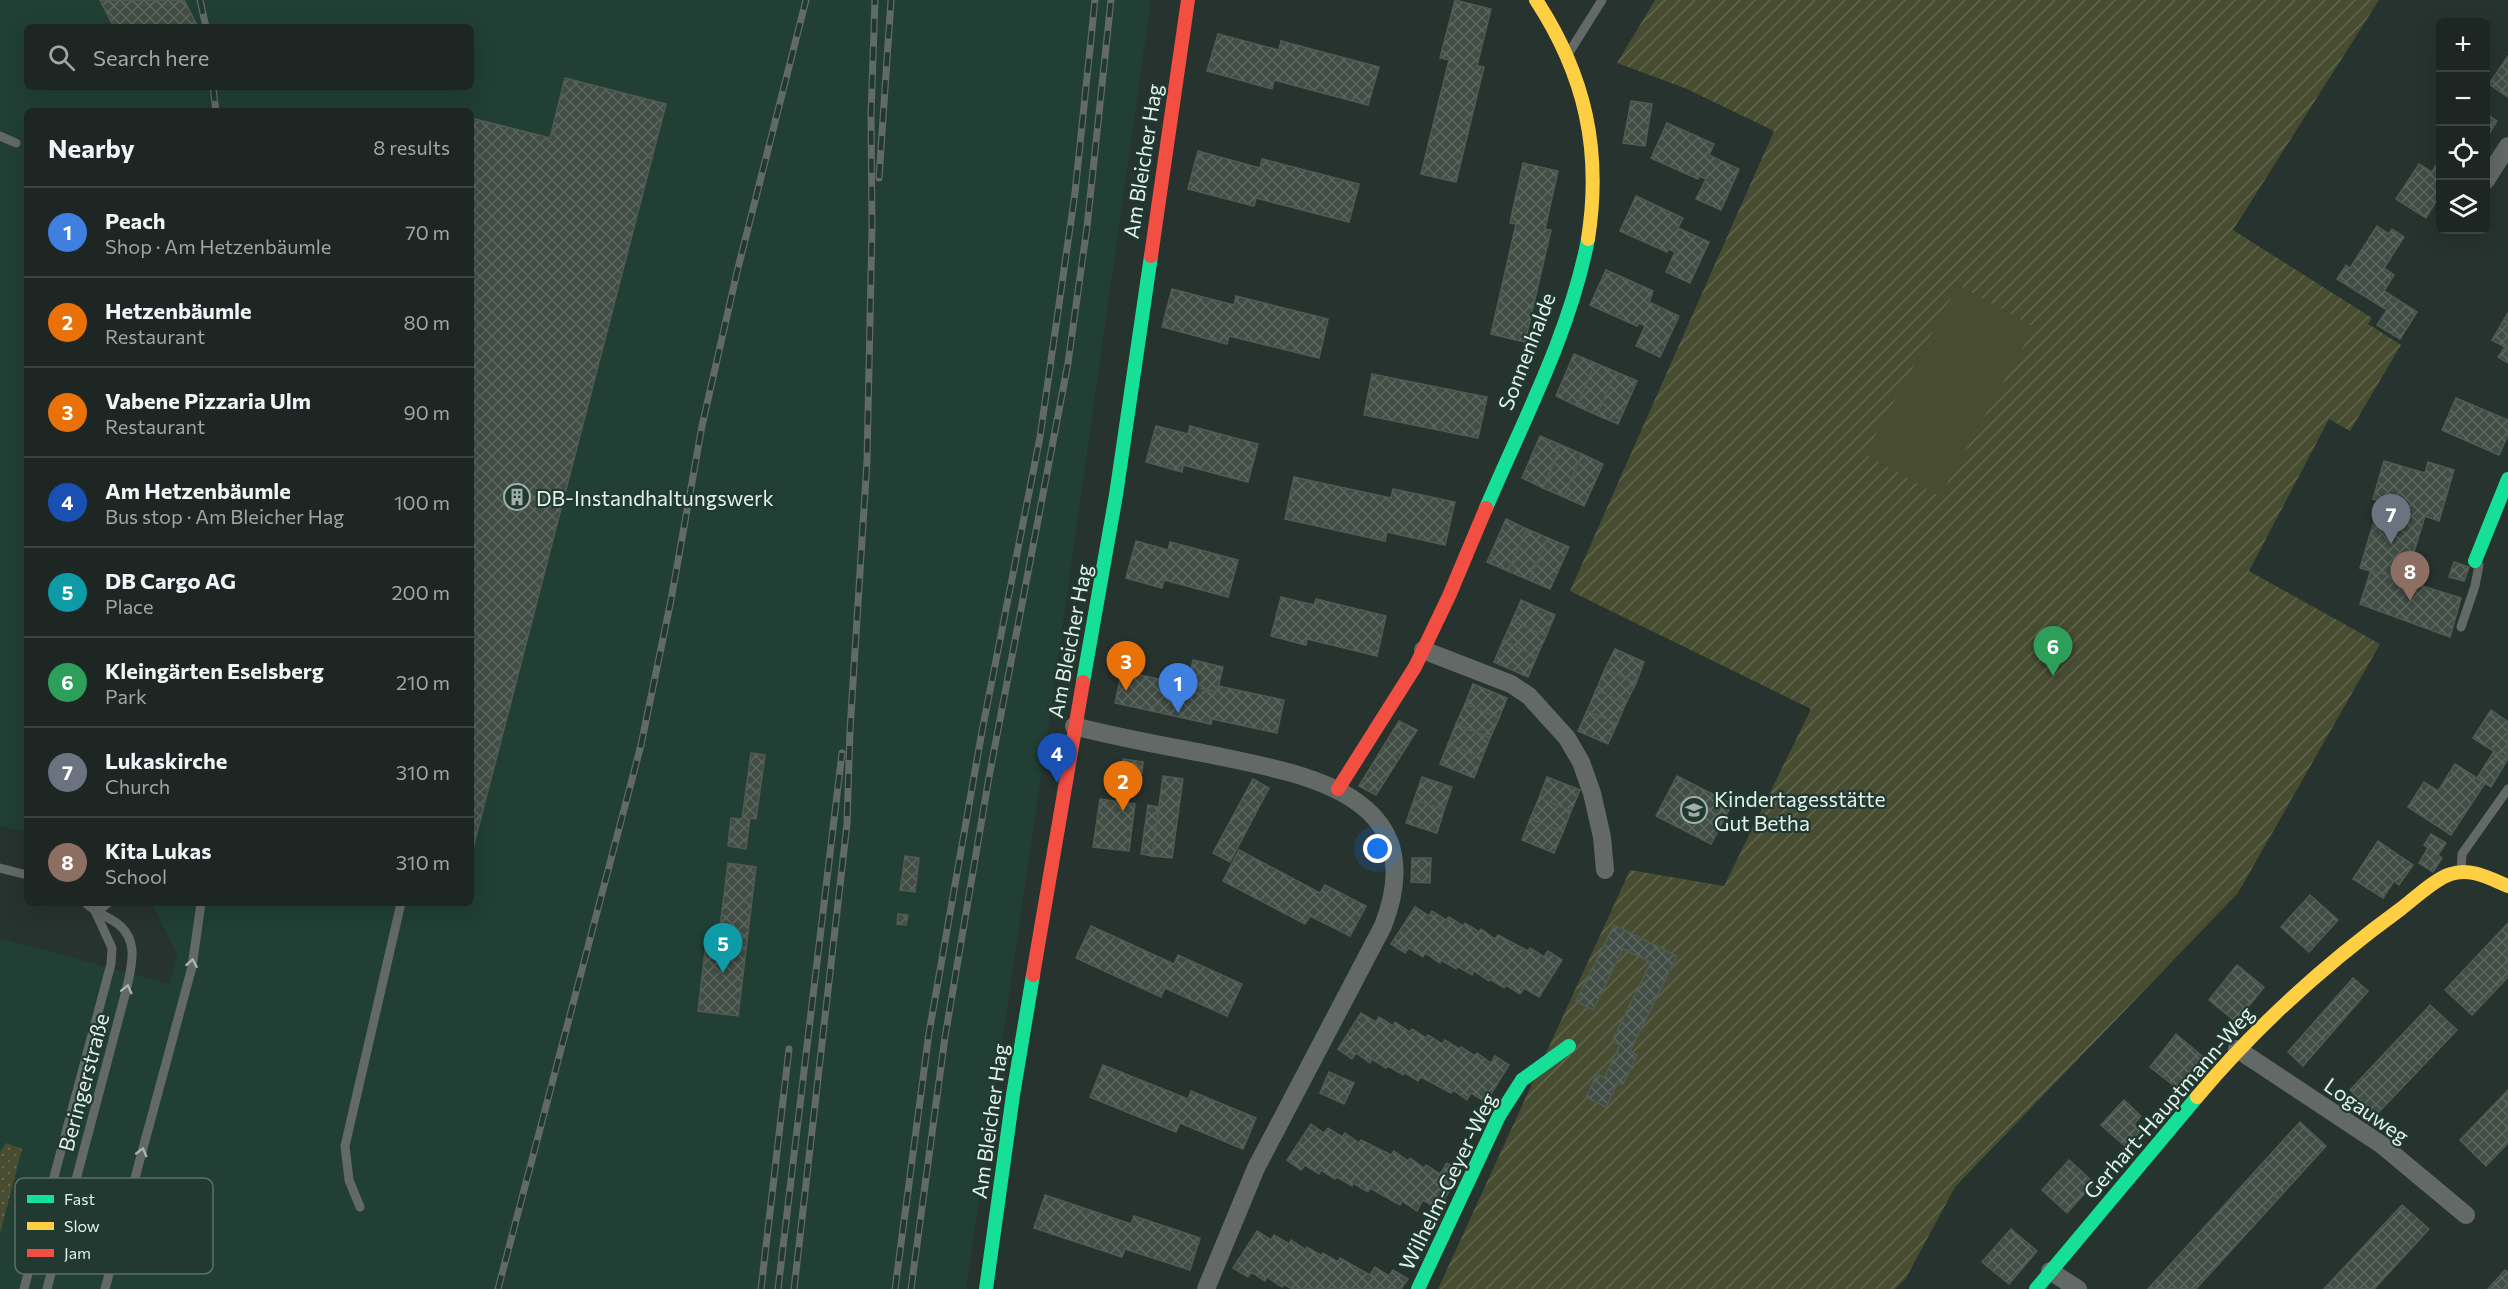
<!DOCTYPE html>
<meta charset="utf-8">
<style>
:root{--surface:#1d2623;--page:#2a3230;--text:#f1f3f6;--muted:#a0a5a6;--line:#3b4341;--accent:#d93025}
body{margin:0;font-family:Commissioner,sans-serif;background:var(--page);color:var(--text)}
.controls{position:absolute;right:18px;top:18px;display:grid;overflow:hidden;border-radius:9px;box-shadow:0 6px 24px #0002}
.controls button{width:54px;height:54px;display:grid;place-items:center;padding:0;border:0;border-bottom:2px solid var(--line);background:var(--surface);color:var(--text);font:30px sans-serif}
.you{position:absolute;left:1378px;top:849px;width:21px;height:21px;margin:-15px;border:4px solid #fff;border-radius:50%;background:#1a73e8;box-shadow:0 0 0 9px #1a73e833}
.badge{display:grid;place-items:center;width:39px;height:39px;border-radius:50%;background:var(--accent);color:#fff;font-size:20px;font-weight:700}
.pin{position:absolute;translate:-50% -50px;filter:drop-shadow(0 2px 3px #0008)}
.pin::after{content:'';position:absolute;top:32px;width:21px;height:18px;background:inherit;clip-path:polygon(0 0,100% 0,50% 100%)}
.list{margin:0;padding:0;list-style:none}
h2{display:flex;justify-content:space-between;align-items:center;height:78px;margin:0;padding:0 24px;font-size:26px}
h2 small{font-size:20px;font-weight:400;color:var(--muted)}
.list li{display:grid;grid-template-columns:39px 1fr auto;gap:18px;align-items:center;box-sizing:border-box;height:90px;padding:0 24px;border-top:2px solid var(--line)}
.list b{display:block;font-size:22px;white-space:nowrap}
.list p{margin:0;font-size:20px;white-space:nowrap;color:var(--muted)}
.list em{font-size:20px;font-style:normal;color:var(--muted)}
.icon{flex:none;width:33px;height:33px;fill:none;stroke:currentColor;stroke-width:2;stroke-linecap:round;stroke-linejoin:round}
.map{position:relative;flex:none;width:2508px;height:1289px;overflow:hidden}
.search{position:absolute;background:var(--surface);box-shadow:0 6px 24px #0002;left:24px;top:24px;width:450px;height:66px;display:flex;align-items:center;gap:15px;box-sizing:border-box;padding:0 21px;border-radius:9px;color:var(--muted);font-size:22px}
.panel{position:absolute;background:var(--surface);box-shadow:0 6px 24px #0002;left:24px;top:108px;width:450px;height:798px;border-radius:9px}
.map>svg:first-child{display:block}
.built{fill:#213f35;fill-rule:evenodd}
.grass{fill:url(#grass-dots)}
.garden{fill:url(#garden-furrows)}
.pitch{fill:#484c31}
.building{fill:url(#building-cross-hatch);stroke:#515a54;stroke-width:1.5}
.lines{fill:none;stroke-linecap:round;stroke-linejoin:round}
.lane{stroke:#626967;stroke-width:9}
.street{stroke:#626967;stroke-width:18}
.fast{stroke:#16e098;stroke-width:14}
.slow{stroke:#ffcf43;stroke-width:14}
.jam{stroke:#f24e42;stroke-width:14}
.rail-casing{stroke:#626a68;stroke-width:7}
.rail{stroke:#213931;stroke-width:4.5;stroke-dasharray:14;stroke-linecap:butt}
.oneway{stroke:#a8b4b0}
.labels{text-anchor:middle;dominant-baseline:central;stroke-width:4.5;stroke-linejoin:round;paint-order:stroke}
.street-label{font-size:21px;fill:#e2f1eb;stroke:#213931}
.poi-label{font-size:21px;fill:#e2f1eb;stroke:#213931;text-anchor:start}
.key{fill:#213931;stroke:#5b7069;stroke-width:1.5}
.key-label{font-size:16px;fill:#e2f1eb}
</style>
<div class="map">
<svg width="2508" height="1289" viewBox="0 0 2508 1289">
<defs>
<pattern id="grass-dots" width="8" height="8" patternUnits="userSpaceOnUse" patternTransform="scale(1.5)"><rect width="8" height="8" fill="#484c31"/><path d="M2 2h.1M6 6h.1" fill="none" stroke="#62664f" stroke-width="1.8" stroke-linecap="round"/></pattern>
<pattern id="garden-furrows" width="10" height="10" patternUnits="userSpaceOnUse" patternTransform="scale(1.5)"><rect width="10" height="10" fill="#484c31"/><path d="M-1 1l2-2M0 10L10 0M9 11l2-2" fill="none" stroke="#62664f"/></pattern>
<pattern id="building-cross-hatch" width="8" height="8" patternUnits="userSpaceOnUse" patternTransform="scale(1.5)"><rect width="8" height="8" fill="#414d45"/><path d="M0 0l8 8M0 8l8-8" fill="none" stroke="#5c6760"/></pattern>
</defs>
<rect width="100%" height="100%" fill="#27332f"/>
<path class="built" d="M0 0H1151L1049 722 966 1289H0V938L170 984 177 955 152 903H471V111H27V833L0 826ZM27 27H471V87H27Z"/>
<polygon class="grass" points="6,1143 22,1149 0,1234 0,1152"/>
<polygon class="garden" points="1655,0 2379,0 2233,230 2372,318 2368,324 2401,345 2350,431 2329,419 2249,571 2380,644 2238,893 1955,1187 1906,1278 1895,1289 1438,1289 1630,870 1724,886 1811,709 1570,591 1774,131 1687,89 1617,63"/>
<polygon class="pitch" points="1958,285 2034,327 1940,496 1865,454"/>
<g class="building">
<polygon points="100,0 184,0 197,25 193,27 114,27"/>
<polygon points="1455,0 1491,9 1477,66 1484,67 1456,182 1421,174 1449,60 1440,58"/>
<polygon points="1218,34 1279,50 1281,41 1379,67 1368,105 1274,80 1272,89 1207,71"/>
<polygon points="2508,56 2508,97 2489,84"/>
<polygon points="565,78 666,104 471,856 471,118 550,138"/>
<polygon points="1631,101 1652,104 1645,146 1623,143"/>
<polygon points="2486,114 2497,121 2486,139"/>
<polygon points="1667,123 1714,144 1709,155 1739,169 1721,210 1696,199 1706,179 1699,176 1698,179 1651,158"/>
<polygon points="1198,151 1260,168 1262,159 1359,184 1349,222 1256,198 1254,206 1188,189"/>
<polygon points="2438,162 2440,164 2440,195 2426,218 2396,199 2419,164 2432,172"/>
<polygon points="1523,163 1558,171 1545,229 1551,230 1525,342 1491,334 1516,224 1510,223"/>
<polygon points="1636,196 1683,218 1678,228 1709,242 1690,283 1666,272 1675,252 1669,249 1667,252 1620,231"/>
<polygon points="2377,226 2389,234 2392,229 2404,237 2384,268 2394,275 2384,291 2417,312 2400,339 2377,325 2387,310 2337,279 2346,265 2350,268"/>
<polygon points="1606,270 1653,291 1649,302 1679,316 1660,357 1636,346 1645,326 1639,323 1637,326 1590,305"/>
<polygon points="1172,289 1234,305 1236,296 1328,319 1319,358 1229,336 1227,344 1162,327"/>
<polygon points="2508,313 2508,349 2492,340"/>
<polygon points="2505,347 2508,349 2508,363 2498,357"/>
<polygon points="1574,354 1595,363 1577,406 1556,396"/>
<polygon points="1595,363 1616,372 1597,415 1577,406"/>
<polygon points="1616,372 1637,381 1618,424 1597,415"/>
<polygon points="1372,374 1487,397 1478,438 1364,415"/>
<polygon points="2456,398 2508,420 2508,435 2499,455 2442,430"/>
<polygon points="1156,426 1188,434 1190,426 1258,444 1248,482 1183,465 1182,472 1146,462"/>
<polygon points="1540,436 1561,445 1543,488 1522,478"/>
<polygon points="1561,445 1582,454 1564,497 1543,488"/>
<polygon points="1582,454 1603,464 1584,506 1564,497"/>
<polygon points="2384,461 2425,473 2428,462 2454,470 2439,521 2425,516 2405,581 2360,568 2380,501 2373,499"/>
<polygon points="1294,477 1391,498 1393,489 1455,502 1445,545 1387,532 1385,541 1285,519"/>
<polygon points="1506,519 1527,529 1508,571 1487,562"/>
<polygon points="1527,529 1548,538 1529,580 1508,571"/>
<polygon points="1548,538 1569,547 1550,589 1529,580"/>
<polygon points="1136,541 1168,550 1170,542 1238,560 1228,597 1164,580 1162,588 1126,578"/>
<polygon points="2454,562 2469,567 2464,581 2449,577"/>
<polygon points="2371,570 2461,598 2450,637 2360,604"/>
<polygon points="1281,597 1314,605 1316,599 1386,616 1377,656 1307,639 1306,645 1271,636"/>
<polygon points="1521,600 1555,615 1546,636 1512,621"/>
<polygon points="1512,621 1546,636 1537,656 1503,641"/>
<polygon points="1503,641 1537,656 1528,677 1494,662"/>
<polygon points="1615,649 1644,662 1636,683 1605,669"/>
<polygon points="1193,660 1223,667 1217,692 1188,685"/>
<polygon points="1605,669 1636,683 1626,703 1596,690"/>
<polygon points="1122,671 1217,692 1218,686 1284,700 1277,733 1212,719 1211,724 1115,703"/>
<polygon points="1473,684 1507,698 1499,718 1465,704"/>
<polygon points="1596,690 1626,703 1617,724 1587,711"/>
<polygon points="1465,704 1499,718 1490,738 1456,724"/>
<polygon points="2491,710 2508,722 2507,760 2473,738"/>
<polygon points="1587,711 1617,724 1608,744 1578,731"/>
<polygon points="1399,721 1417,730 1376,795 1359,786"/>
<polygon points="1456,724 1490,738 1482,758 1448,744"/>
<polygon points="1448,744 1482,758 1474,778 1440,764"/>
<polygon points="2494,751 2507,760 2491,787 2477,778"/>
<polygon points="751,753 765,755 756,819 750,818 746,849 728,846 731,818 742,819"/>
<polygon points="1123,759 1143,762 1142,773 1121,770"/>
<polygon points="2455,764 2485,783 2451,835 2408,807 2424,782 2438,791"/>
<polygon points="1163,776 1183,779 1172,858 1152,856"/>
<polygon points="1677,776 1732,804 1711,844 1656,816"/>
<polygon points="1422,777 1452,787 1444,810 1414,800"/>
<polygon points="1547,777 1580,790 1571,811 1539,798"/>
<polygon points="1253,779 1269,788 1230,862 1213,853"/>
<polygon points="1539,798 1571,811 1563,832 1530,819"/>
<polygon points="1100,799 1135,804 1129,851 1093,847"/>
<polygon points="1414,800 1444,810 1437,833 1406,823"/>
<polygon points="1148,805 1159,807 1152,856 1141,854"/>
<polygon points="1530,819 1563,832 1554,853 1522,840"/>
<polygon points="2431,834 2446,843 2438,855 2442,858 2433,872 2419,863 2428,848 2424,845"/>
<polygon points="2378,841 2413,865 2399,885 2394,881 2383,898 2353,879"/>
<polygon points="1239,850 1320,893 1325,885 1366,906 1350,936 1310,916 1305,924 1223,881"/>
<polygon points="905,856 919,858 915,892 900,890"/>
<polygon points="1412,858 1431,858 1430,883 1411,882"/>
<polygon points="728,863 756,867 738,1016 698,1011 707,934 719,935"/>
<polygon points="2310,895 2338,920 2309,952 2281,927"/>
<polygon points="1415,907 1429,916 1432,911 1446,920 1449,917 1463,926 1465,923 1479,932 1481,929 1495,939 1498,935 1528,951 1530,948 1544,957 1548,951 1562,960 1539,997 1524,988 1520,994 1506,985 1504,988 1490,979 1489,981 1474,971 1472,975 1457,966 1456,969 1441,960 1440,963 1425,953 1423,957 1409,948 1405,953 1391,944"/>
<polygon points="898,914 908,915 906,925 897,924"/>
<polygon points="2508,923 2508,977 2472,1015 2445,990"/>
<polygon points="1614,925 1677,956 1630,1051 1637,1055 1623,1084 1618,1082 1606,1107 1586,1097 1597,1074 1604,1078 1620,1045 1612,1041 1651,962 1623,949 1593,1010 1576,1001"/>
<polygon points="1091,926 1174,964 1178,955 1242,984 1227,1016 1165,988 1161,997 1076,958"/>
<polygon points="2237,965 2264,987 2236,1022 2209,1000"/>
<polygon points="2353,978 2368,991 2303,1066 2288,1052"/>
<polygon points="2430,1005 2457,1030 2376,1115 2350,1090"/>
<polygon points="1361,1013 1376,1022 1379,1017 1393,1026 1395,1022 1410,1032 1412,1029 1426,1038 1428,1035 1442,1044 1445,1040 1459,1049 1461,1047 1475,1056 1477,1053 1491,1063 1495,1056 1509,1065 1486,1102 1471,1093 1467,1100 1453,1090 1451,1093 1421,1077 1418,1081 1404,1072 1403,1075 1388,1066 1386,1068 1372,1059 1370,1063 1356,1053 1352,1059 1338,1049"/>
<polygon points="2176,1034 2202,1056 2177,1088 2150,1067"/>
<polygon points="1103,1065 1188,1099 1191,1091 1256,1118 1243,1149 1180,1123 1176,1132 1090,1097"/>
<polygon points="1329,1072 1354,1083 1344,1104 1320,1093"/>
<polygon points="2508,1090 2508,1143 2486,1166 2460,1140"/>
<polygon points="2124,1100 2141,1116 2134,1124 2141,1130 2126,1147 2101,1125"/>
<polygon points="2300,1122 2326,1146 2196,1289 2148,1289"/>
<polygon points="1311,1124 1324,1133 1328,1128 1342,1137 1345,1133 1359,1143 1361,1140 1391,1155 1394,1151 1408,1161 1410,1158 1424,1168 1426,1165 1440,1174 1447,1163 1461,1172 1438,1209 1423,1200 1417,1211 1402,1201 1400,1205 1370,1188 1368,1192 1353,1183 1352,1186 1337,1177 1335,1179 1321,1170 1319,1174 1305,1165 1301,1170 1287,1160"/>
<polygon points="2069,1160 2094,1183 2067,1213 2042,1190"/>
<polygon points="1045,1195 1131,1224 1134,1216 1200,1238 1190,1270 1125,1249 1122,1257 1034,1228"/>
<polygon points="2402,1205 2429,1229 2374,1289 2324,1289"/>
<polygon points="2011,1229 2037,1251 2009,1284 1982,1262"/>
<polygon points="1257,1231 1271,1240 1274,1235 1289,1244 1291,1240 1306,1250 1307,1247 1322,1256 1323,1253 1338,1262 1340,1258 1370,1275 1375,1267 1389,1276 1393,1270 1408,1279 1401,1289 1292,1289 1284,1284 1282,1287 1267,1277 1265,1281 1251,1272 1248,1277 1233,1268"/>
<polygon points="2505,1270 2508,1272 2508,1289 2488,1289"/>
</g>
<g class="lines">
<g class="lane">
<polyline points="1570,51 1602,0"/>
<polyline points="0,136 16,143"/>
<polyline points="2461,627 2475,586 2479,565 2477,563"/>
<polyline points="0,868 27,875"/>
<polyline points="2461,871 2462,854 2508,789"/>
<polyline points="96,913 108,903"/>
<polyline points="360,1207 349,1180 345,1146 401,903"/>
<polyline points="24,1289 111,964 112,948 96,913"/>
<path d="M47 1289 126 991C131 968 140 941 118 924 107 916 96 913 86 903"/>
<polyline points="105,1289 192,967 201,903"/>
</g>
<g class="street">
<polyline points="2486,180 2508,146"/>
<polyline points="1423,650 1511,684 1529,696 1567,738 1581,762 1592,793 1602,837 1605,870"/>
<path d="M1074 726C1123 739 1173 747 1222 757 1316 776 1432 800 1383 926L1256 1168 1206 1289"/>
<polyline points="2237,1049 2382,1145 2466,1215"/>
<polyline points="2050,1271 2078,1289"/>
</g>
<g class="fast">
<path d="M1486 508C1523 421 1570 333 1588 239"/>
<polyline points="2475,561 2508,479"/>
<polyline points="1083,682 1116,495 1151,256"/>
<polyline points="986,1289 1013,1095 1033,975"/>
<polyline points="1418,1289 1499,1116 1522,1080 1569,1046"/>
<polyline points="2036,1289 2197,1097"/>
</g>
<g class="slow">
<path d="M1536 0C1585 75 1602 150 1588 239"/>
<path d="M2197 1097C2259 1023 2325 964 2402 908 2415 898 2436 878 2451 874 2470 867 2491 879 2508 886"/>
</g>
<g class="jam">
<polyline points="1151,256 1188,0"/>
<polyline points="1338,789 1415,667 1449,596 1486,508"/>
<polyline points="1033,975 1083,682"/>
</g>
<defs>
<g id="rail">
<polyline points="200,0 206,27"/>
<polyline points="213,87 216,111"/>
<polyline points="879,178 891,0"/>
<polyline points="498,1289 641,745 671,600 702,426 737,272 806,0"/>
<polyline points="761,1289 789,1049"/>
<polyline points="778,1289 842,753"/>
<polyline points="794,1289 847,824 850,730 867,461 872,228 871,115 875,0"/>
<polyline points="895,1289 929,1033 982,731 1040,437 1075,193 1095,0"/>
<polyline points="911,1289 945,1037 989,777 1068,363 1087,227 1111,0"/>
</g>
</defs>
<use href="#rail" class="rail-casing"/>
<use href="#rail" class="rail"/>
</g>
<defs><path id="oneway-chevron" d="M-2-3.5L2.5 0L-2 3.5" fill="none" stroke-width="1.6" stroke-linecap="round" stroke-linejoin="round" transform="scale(1.5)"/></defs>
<g class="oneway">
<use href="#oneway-chevron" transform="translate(192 963) rotate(-80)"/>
<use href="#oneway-chevron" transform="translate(127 989) rotate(-76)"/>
<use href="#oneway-chevron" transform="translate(142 1152) rotate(-75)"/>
</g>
<defs>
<symbol id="building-ring" viewBox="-11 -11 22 22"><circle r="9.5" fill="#213931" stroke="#a1aea9" stroke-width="1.5"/><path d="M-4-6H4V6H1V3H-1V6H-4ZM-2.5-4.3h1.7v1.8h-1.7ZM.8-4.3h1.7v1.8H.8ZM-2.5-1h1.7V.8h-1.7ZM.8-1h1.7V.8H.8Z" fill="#a1aea9"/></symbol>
<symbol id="school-ring" viewBox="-11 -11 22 22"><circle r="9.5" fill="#213931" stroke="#a1aea9" stroke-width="1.5"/><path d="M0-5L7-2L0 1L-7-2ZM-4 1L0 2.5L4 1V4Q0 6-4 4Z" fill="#a1aea9"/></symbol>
</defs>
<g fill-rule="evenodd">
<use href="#building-ring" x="502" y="482" width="30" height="30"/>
<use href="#school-ring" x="1679" y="795" width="30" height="30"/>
</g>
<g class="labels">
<g class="street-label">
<text transform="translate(1142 161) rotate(-81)">Am Bleicher Hag</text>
<text transform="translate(1526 351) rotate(-69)">Sonnenhalde</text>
<text transform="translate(1069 641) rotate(-79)">Am Bleicher Hag</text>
<text transform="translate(83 1082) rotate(-75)">Beringerstraße</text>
<text transform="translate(2168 1102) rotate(-49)">Gerhart-Hauptmann-Weg</text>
<text transform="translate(2367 1110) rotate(35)">Logauweg</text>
<text transform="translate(989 1121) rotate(-82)">Am Bleicher Hag</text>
<text transform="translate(1447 1181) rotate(-64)">Wilhelm-Geyer-Weg</text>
</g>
<g class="poi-label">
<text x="536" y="497">DB-Instandhaltungswerk</text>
<text x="1714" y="798">Kindertagesstätte<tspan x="1714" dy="24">Gut Betha</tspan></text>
</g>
</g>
<rect x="15" y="1178" width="198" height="96" rx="9" class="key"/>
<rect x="27" y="1195" width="27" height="8" fill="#16e098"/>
<rect x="27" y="1222" width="27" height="8" fill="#ffcf43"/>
<rect x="27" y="1249" width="27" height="8" fill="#f24e42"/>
<g class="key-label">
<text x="64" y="1205">Fast</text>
<text x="64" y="1232">Slow</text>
<text x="64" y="1259">Jam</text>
</g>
</svg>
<div class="controls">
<button>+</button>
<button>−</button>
<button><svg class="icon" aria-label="locate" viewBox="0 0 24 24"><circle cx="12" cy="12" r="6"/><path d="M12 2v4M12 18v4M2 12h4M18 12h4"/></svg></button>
<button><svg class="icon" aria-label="layers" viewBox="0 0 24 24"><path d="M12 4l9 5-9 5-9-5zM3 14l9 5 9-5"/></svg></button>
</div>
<div class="you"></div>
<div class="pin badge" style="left:1178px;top:713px;background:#3f7fe0">1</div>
<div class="pin badge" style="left:1123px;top:811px;background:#e8710a">2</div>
<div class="pin badge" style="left:1126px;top:691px;background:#e8710a">3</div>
<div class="pin badge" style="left:1057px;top:783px;background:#1a4fb4">4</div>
<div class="pin badge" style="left:723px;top:973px;background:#0f9aa8">5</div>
<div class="pin badge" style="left:2053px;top:676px;background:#2e9e5b">6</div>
<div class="pin badge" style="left:2391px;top:544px;background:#6b7280">7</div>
<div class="pin badge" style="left:2410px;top:601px;background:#8d6e63">8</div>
<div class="search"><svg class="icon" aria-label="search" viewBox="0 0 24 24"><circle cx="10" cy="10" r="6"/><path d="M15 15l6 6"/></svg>Search here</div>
<section class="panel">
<h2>Nearby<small>8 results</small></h2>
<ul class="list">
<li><span class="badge" style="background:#3f7fe0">1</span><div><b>Peach</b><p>Shop · Am Hetzenbäumle</p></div><em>70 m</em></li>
<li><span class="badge" style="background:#e8710a">2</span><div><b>Hetzenbäumle</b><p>Restaurant</p></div><em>80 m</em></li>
<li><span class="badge" style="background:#e8710a">3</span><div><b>Vabene Pizzaria Ulm</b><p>Restaurant</p></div><em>90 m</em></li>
<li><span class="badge" style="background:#1a4fb4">4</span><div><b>Am Hetzenbäumle</b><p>Bus stop · Am Bleicher Hag</p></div><em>100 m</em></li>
<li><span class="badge" style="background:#0f9aa8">5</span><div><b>DB Cargo AG</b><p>Place</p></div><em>200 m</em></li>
<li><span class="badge" style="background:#2e9e5b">6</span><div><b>Kleingärten Eselsberg</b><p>Park</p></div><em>210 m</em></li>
<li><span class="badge" style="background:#6b7280">7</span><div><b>Lukaskirche</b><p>Church</p></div><em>310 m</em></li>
<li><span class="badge" style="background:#8d6e63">8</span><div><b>Kita Lukas</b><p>School</p></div><em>310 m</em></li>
</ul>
</section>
</div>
